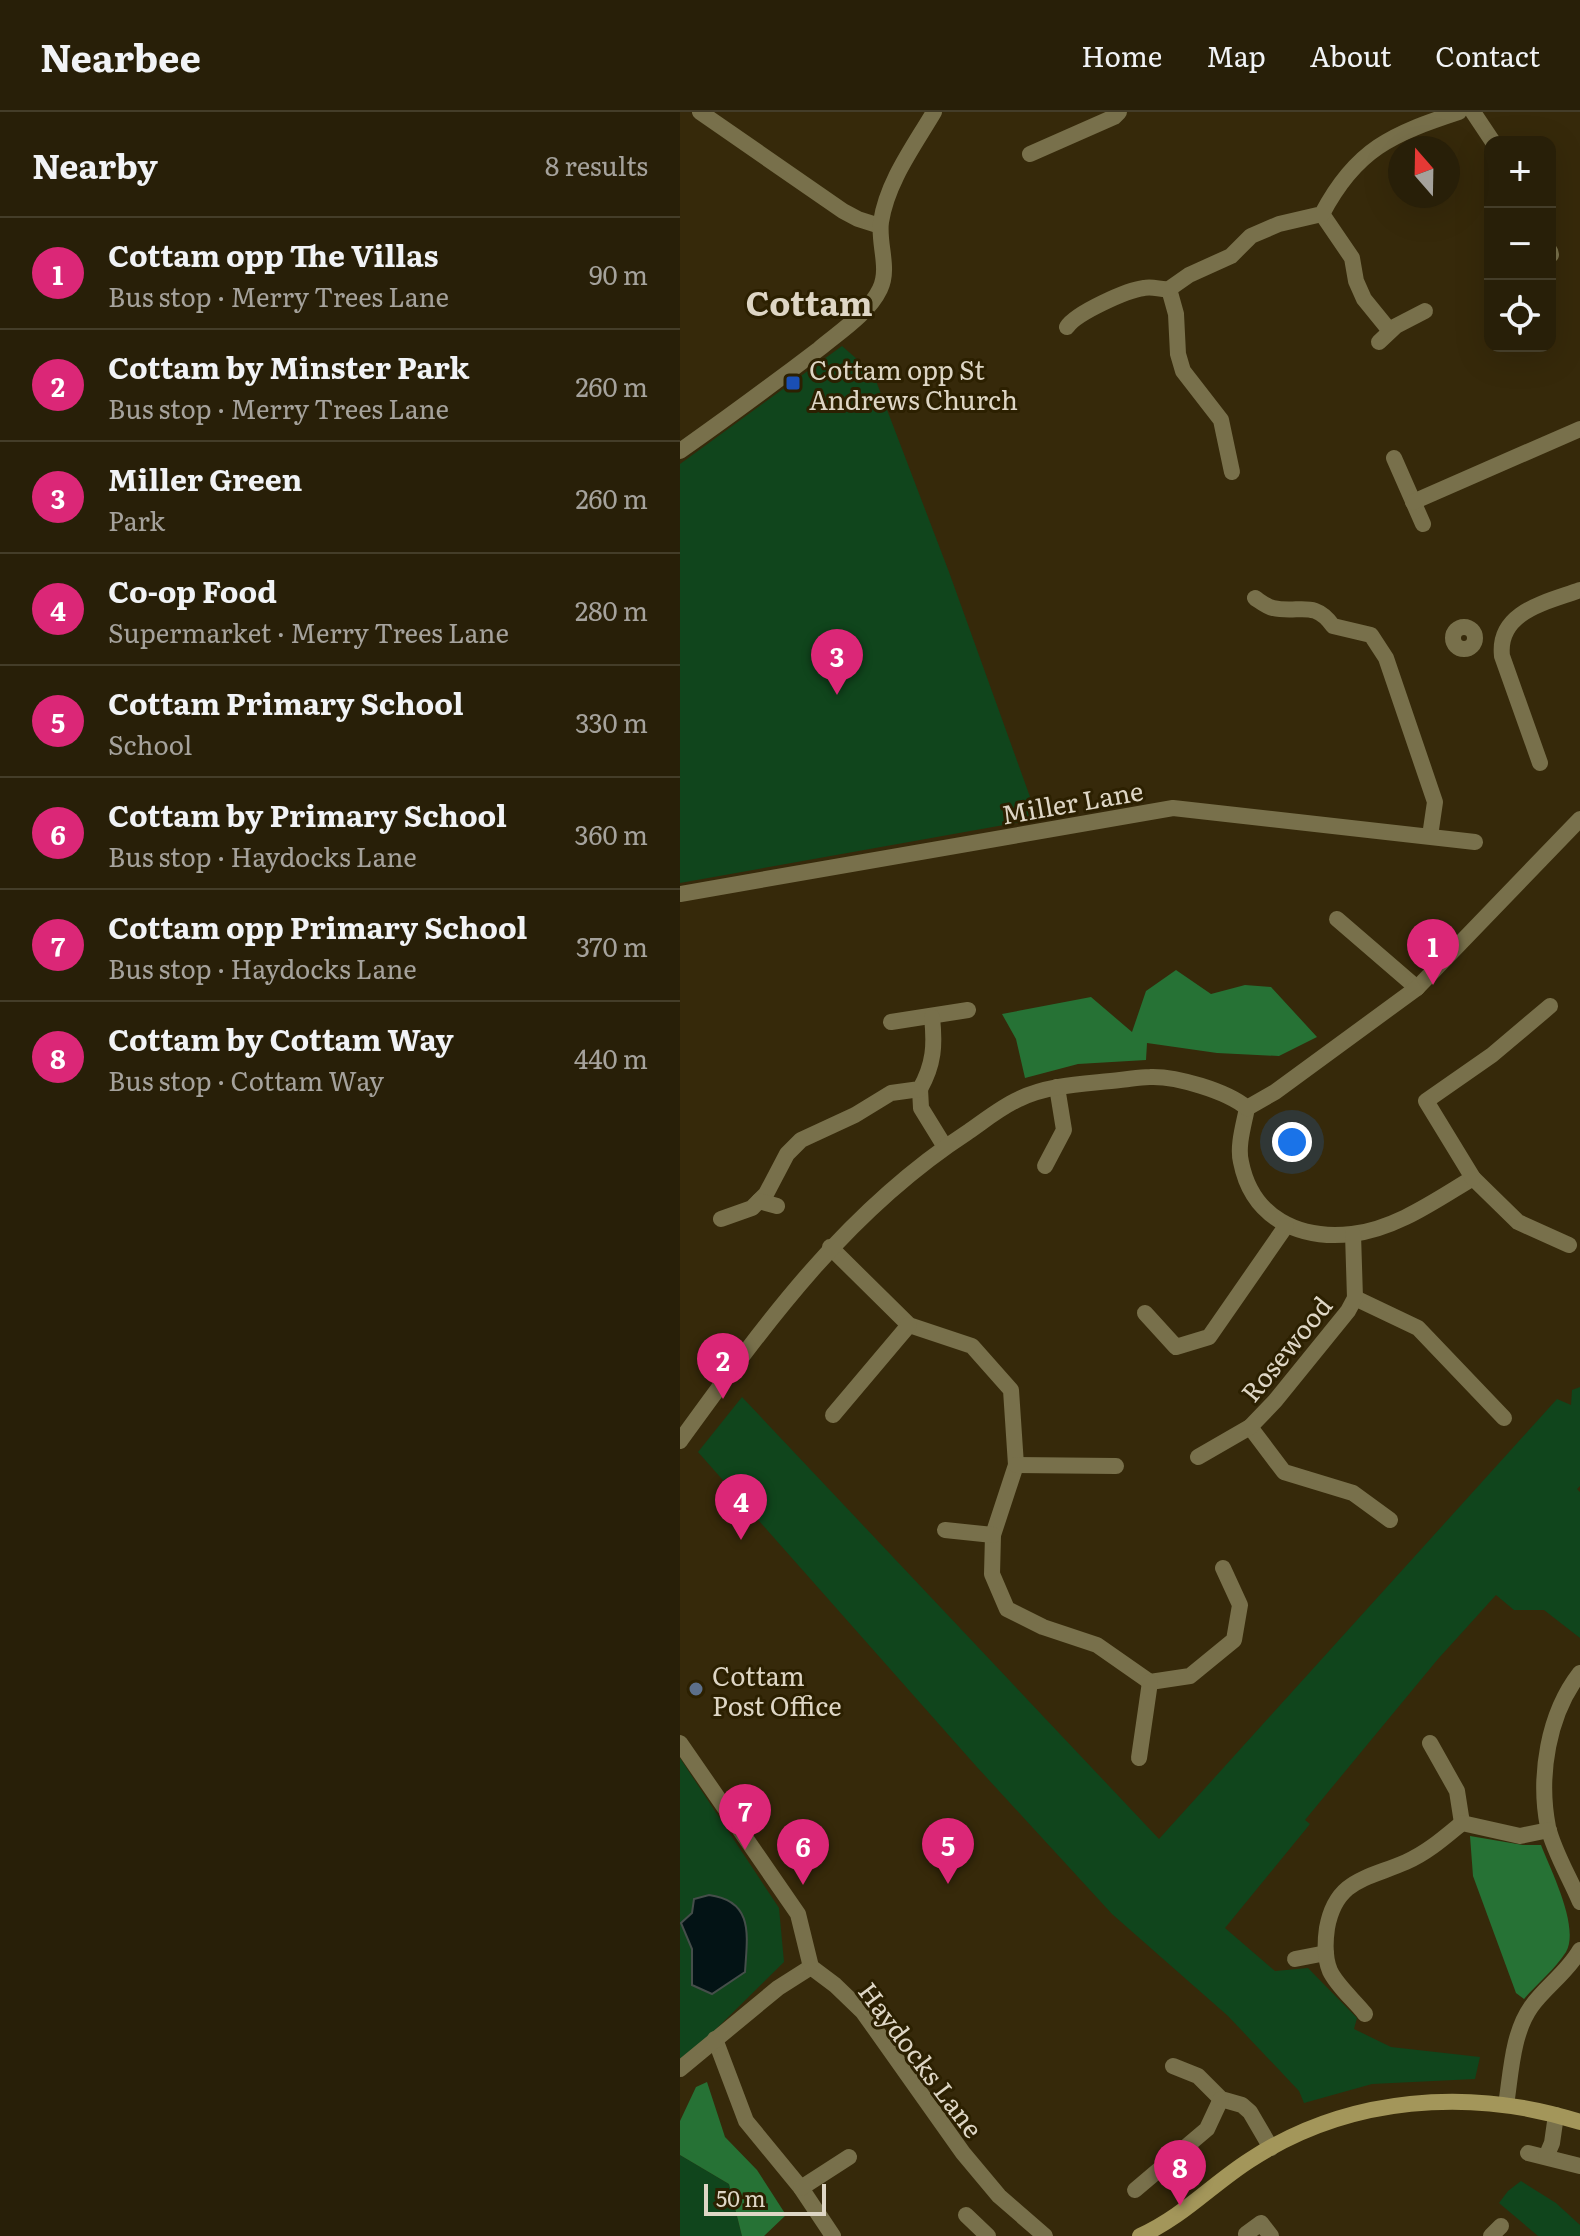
<!DOCTYPE html>
<meta charset="utf-8">
<style>
:root{--surface:#281f08;--page:#342c16;--text:#f1f3f6;--muted:#a5a29c;--line:#443d29;--accent:#db2777}
body{margin:0;font-family:Literata,serif;background:var(--page);color:var(--text)}
.controls{position:absolute;right:24px;top:24px;display:grid;overflow:hidden;border-radius:16px;box-shadow:0 8px 32px #0002}
.controls button{width:72px;height:72px;display:grid;place-items:center;padding:0;border:0;border-bottom:2px solid var(--line);background:var(--surface);color:var(--text);font:40px sans-serif}
.compass{position:absolute;left:708px;top:24px;width:72px;height:72px;border-radius:50%;background:var(--surface);box-shadow:0 8px 32px #0002;rotate:340deg}
.scale{position:absolute;left:24px;bottom:20px;width:122px;box-sizing:border-box;padding-left:8px;border:4px solid #ded6c5;border-top:0;font-size:22px;line-height:28px;white-space:nowrap;color:#ded6c5;-webkit-text-stroke:6px #2c2001;paint-order:stroke}
.you{position:absolute;left:612px;top:1030px;width:28px;height:28px;margin:-20px;border:6px solid #fff;border-radius:50%;background:#1a73e8;box-shadow:0 0 0 12px #1a73e833}
.badge{display:grid;place-items:center;width:52px;height:52px;border-radius:50%;background:var(--accent);color:#fff;font-size:26px;font-weight:700}
.pin{position:absolute;translate:-50% -66px;filter:drop-shadow(0 2px 4px #0008)}
.pin::after{content:'';position:absolute;top:42px;width:28px;height:24px;background:inherit;clip-path:polygon(0 0,100% 0,50% 100%)}
.list{margin:0;padding:0;list-style:none}
h2{display:flex;justify-content:space-between;align-items:center;height:104px;margin:0;padding:0 32px;font-size:34px}
h2 small{font-size:26px;font-weight:400;color:var(--muted)}
.list li{display:grid;grid-template-columns:52px 1fr auto;gap:24px;align-items:center;box-sizing:border-box;height:112px;padding:0 32px;border-top:2px solid var(--line)}
.list b{display:block;font-size:30px;white-space:nowrap}
.list p{margin:0;font-size:26px;white-space:nowrap;color:var(--muted)}
.list em{font-size:26px;font-style:normal;color:var(--muted)}
.icon{flex:none;width:44px;height:44px;fill:none;stroke:currentColor;stroke-width:2;stroke-linecap:round;stroke-linejoin:round}
.map{position:relative;flex:none;width:900px;height:2124px;overflow:hidden}
header{display:flex;align-items:center;gap:48px;box-sizing:border-box;height:112px;padding:0 40px;background:var(--surface);border-bottom:2px solid var(--line)}
header strong{font-size:38px}
nav{display:flex;gap:44px;margin-inline-start:auto;font-size:28px}
main{display:flex}
aside{flex:1;background:var(--surface)}
.map>svg:first-child{display:block}
.green{fill:#10451c;fill-rule:evenodd}
.forest{fill:#267235}
.water{fill:#031315;stroke:#454e4a;stroke-width:2}
.lines{fill:none;stroke-linecap:round;stroke-linejoin:round}
.minor{stroke:#78704b;stroke-width:16}
.tertiary{stroke:#78704b;stroke-width:16}
.secondary{stroke:#a3965a;stroke-width:16}
.transit-dot{fill:#1a4fb4;stroke:#2c2001;stroke-width:3}
.service-dot{fill:#5c6f8a;stroke:#2c2001;stroke-width:3}
.labels{text-anchor:middle;dominant-baseline:central;stroke-width:6;stroke-linejoin:round;paint-order:stroke}
.poi-label{font-size:26px;fill:#ded6c5;stroke:#2c2001;text-anchor:start}
.street-label{font-size:26px;fill:#ded6c5;stroke:#2c2001}
.district-label{font-size:34px;font-weight:bold;fill:#ded6c5;stroke:#2c2001}
</style>
<header>
<strong>Nearbee</strong>
<nav><a>Home</a><a>Map</a><a>About</a><a>Contact</a></nav>
</header>
<main>
<aside>
<h2>Nearby<small>8 results</small></h2>
<ul class="list">
<li><span class="badge">1</span><div><b>Cottam opp The Villas</b><p>Bus stop · Merry Trees Lane</p></div><em>90 m</em></li>
<li><span class="badge">2</span><div><b>Cottam by Minster Park</b><p>Bus stop · Merry Trees Lane</p></div><em>260 m</em></li>
<li><span class="badge">3</span><div><b>Miller Green</b><p>Park</p></div><em>260 m</em></li>
<li><span class="badge">4</span><div><b>Co-op Food</b><p>Supermarket · Merry Trees Lane</p></div><em>280 m</em></li>
<li><span class="badge">5</span><div><b>Cottam Primary School</b><p>School</p></div><em>330 m</em></li>
<li><span class="badge">6</span><div><b>Cottam by Primary School</b><p>Bus stop · Haydocks Lane</p></div><em>360 m</em></li>
<li><span class="badge">7</span><div><b>Cottam opp Primary School</b><p>Bus stop · Haydocks Lane</p></div><em>370 m</em></li>
<li><span class="badge">8</span><div><b>Cottam by Cottam Way</b><p>Bus stop · Cottam Way</p></div><em>440 m</em></li>
</ul>
</aside>
<div class="map">
<svg width="900" height="2124" viewBox="0 0 900 2124">
<rect width="100%" height="100%" fill="#36290a"/>
<g class="green">
<polygon points="162,234 193,261 269,460 358,707 0,771 0,352"/>
<polygon points="900,1275 900,1374 897,1377 900,1380 900,1526 864,1498 834,1498 816,1483 758,1547 625,1708 630,1712 545,1816 595,1859 628,1856 677,1906 674,1917 711,1935 800,1945 795,1967 692,1972 624,1991 619,1979 548,1904 432,1802 296,1654 18,1340 62,1285 479,1727 877,1287 891,1293 892,1278"/>
<path d="M0 1646 99 1796 104 1850 30 1923 0 1947ZM12 1801 32 1882 12 1873V1837L1 1812Z"/>
<polygon points="0,2043 49,2072 62,2124 0,2124"/>
<polygon points="841,2069 876,2091 900,2113 900,2124 858,2124 819,2091 828,2079"/>
</g>
<g class="forest">
<polygon points="496,858 531,882 565,873 591,875 637,925 599,944 537,941 467,931 466,948 398,952 345,966 336,927 322,902 411,885 452,920 466,879"/>
<path d="M790 1724 843 1733H861C871 1759 900 1815 886 1840 875 1857 857 1872 844 1887L836 1881 793 1764Z"/>
<polygon points="27,1970 45,2025 77,2058 106,2103 84,2124 62,2124 49,2072 0,2043 0,2009 16,1975"/>
</g>
<path class="water" d="M29 1783C75 1789 67 1825 65 1860L32 1882 12 1873V1837L1 1811 12 1801 14 1787Z"/>
<g class="lines">
<g class="minor">
<polyline points="793,0 813,30"/>
<polyline points="350,42 434,5 439,0"/>
<polyline points="642,102 672,146 676,169 684,187 710,219"/>
<polyline points="870,139 871,143"/>
<polyline points="489,177 496,202 498,242 503,259 541,308 552,360"/>
<path d="M387 215C396 201 447 178 464 176 473 174 481 178 489 177L509 163 551 144 571 124 599 112 642 102C676 37 712 22 779 0"/>
<polyline points="699,230 716,214 745,199"/>
<polyline points="714,346 743,412"/>
<polyline points="733,390 900,317"/>
<path d="M575 486C581 490 587 495 593 496 619 502 634 487 653 514L691 523 706 546 755 690 750 724"/>
<circle cx="784" cy="526" r="11"/>
<path d="M860 651 822 544C817 499 868 490 900 478"/>
<polyline points="0,782 493,696 795,730"/>
<polyline points="657,807 737,876"/>
<polyline points="211,910 288,898"/>
<polyline points="240,977 241,996 265,1035"/>
<path d="M567 996C564 1012 557 1034 561 1050 572 1106 619 1128 672 1122 716 1117 756 1088 793 1066L838 1110 889 1133"/>
<polyline points="365,1054 384,1018 377,975"/>
<polyline points="793,1066 746,989 812,943 870,894"/>
<path d="M79 1089 86 1082 107 1042 121 1028 175 1003 211 981 240 977C254 952 255 933 252 905"/>
<polyline points="41,1107 72,1096 79,1089 97,1094"/>
<polyline points="150,1135 229,1213 292,1234 331,1278 336,1353 313,1423 312,1462 327,1497 363,1515 417,1533 470,1570 510,1564 554,1528 560,1493 543,1456"/>
<polyline points="675,1186 738,1216 824,1306"/>
<polyline points="465,1201 496,1235 529,1225 606,1114"/>
<polyline points="153,1303 229,1213"/>
<polyline points="570,1315 604,1360 673,1381 710,1408"/>
<polyline points="518,1345 570,1315 595,1289 668,1199 675,1186 673,1122"/>
<polyline points="336,1353 436,1354"/>
<polyline points="265,1418 313,1423"/>
<path d="M900 1561C868 1602 858 1664 868 1715 874 1740 890 1766 900 1790"/>
<polyline points="750,1631 777,1679 782,1711"/>
<polyline points="459,1646 470,1570"/>
<polyline points="615,1847 646,1841"/>
<path d="M685 1902C675 1889 657 1874 650 1859 644 1845 645 1830 647 1816 656 1767 687 1767 726 1750 747 1741 765 1725 782 1711L840 1724 869 1718"/>
<polyline points="35,1927 66,2009 121,2076 153,2124"/>
<polyline points="493,1954 518,1964 541,1987 562,1993 570,2000 591,2036"/>
<polyline points="0,1957 98,1876 131,1855"/>
<path d="M826 1993C831 1962 832 1922 851 1895 865 1875 887 1861 900 1838"/>
<polyline points="848,2041 900,2054"/>
<polyline points="866,2045 872,2031 876,2003"/>
<polyline points="121,2076 169,2045"/>
<polyline points="455,2078 527,2017 541,1987"/>
<polyline points="286,2103 308,2124"/>
<polyline points="566,2122 581,2111 591,2124"/>
<polyline points="811,2124 821,2114"/>
</g>
<g class="tertiary">
<polyline points="20,0 163,99 178,107 200,114"/>
<path d="M0 339C47 306 93 272 139 237 159 220 188 202 200 177 210 156 198 132 201 110 207 70 234 34 254 0"/>
<path d="M0 1329C85 1212 165 1100 288 1020 304 1009 321 995 339 987 370 972 407 972 440 968 450 967 460 965 470 965 496 964 547 979 567 996L595 980 737 876 900 707"/>
<polyline points="0,1631 118,1802 131,1855 155,1873 183,1900 283,2041 319,2084 365,2124"/>
</g>
<path class="secondary" d="M460 2124C504 2104 531 2073 570 2048 668 1984 790 1975 900 2010"/>
</g>
<rect class="transit-dot" x="105" y="263" width="16" height="16" rx="4"/>
<circle class="service-dot" cx="16" cy="1577" r="8"/>
<g class="labels">
<g class="poi-label">
<text x="129" y="256">Cottam opp St<tspan x="129" dy="30">Andrews Church</tspan></text>
<text x="32" y="1562">Cottam<tspan x="32" dy="30">Post Office</tspan></text>
</g>
<g class="street-label">
<text transform="translate(392 689) rotate(-10)">Miller Lane</text>
<text transform="translate(605 1236) rotate(-51)">Rosewood</text>
<text transform="translate(242 1947) rotate(53)">Haydocks Lane</text>
</g>
<g class="district-label">
<text x="129" y="189">Cottam</text>
</g>
</g>
</svg>
<div class="controls">
<button>+</button>
<button>−</button>
<button><svg class="icon" aria-label="locate" viewBox="0 0 24 24"><circle cx="12" cy="12" r="6"/><path d="M12 2v4M12 18v4M2 12h4M18 12h4"/></svg></button>
</div>
<svg class="compass" viewBox="-18 -18 36 36"><path d="M0-13l5 13h-10z" fill="#e53935"/><path d="M0 13l5-13h-10z" fill="#a5a29c"/></svg>
<div class="scale">50 m</div>
<div class="you"></div>
<div class="pin badge" style="left:753px;top:873px">1</div>
<div class="pin badge" style="left:43px;top:1287px">2</div>
<div class="pin badge" style="left:157px;top:583px">3</div>
<div class="pin badge" style="left:61px;top:1428px">4</div>
<div class="pin badge" style="left:268px;top:1772px">5</div>
<div class="pin badge" style="left:123px;top:1773px">6</div>
<div class="pin badge" style="left:65px;top:1738px">7</div>
<div class="pin badge" style="left:500px;top:2094px">8</div>
</div>
</main>
